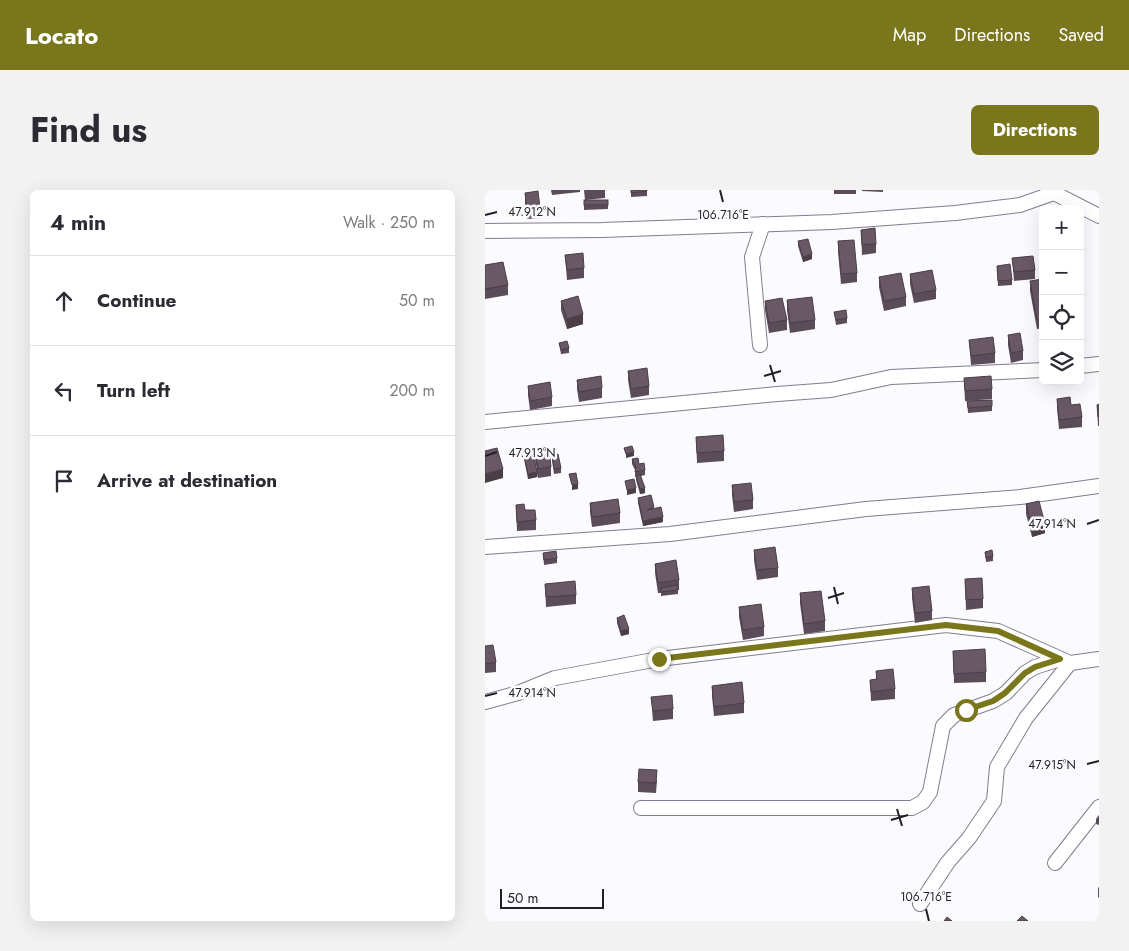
<!DOCTYPE html>
<meta charset="utf-8">
<style>
:root{--surface:#fff;--page:#f2f2f3;--text:#2b2b33;--muted:#7c7c81;--line:#e1e1e2;--accent:#79761c}
body{margin:0;font-family:Jost,sans-serif;background:var(--page);color:var(--text)}
.controls{position:absolute;right:15px;top:15px;display:grid;overflow:hidden;border-radius:8px;box-shadow:0 5px 20px #0002}
.controls button{width:45px;height:45px;display:grid;place-items:center;padding:0;border:0;border-bottom:1px solid var(--line);background:var(--surface);color:var(--text);font:25px sans-serif}
.scale{position:absolute;left:15px;bottom:12px;width:104px;box-sizing:border-box;padding-left:5px;border:2px solid #222028;border-top:0;font-size:14px;line-height:18px;white-space:nowrap;color:#222028;-webkit-text-stroke:4px #fbfafe;paint-order:stroke}
.stop{position:absolute;width:15px;height:15px;margin:-11px;border:4px solid #79761c;border-radius:50%;background:#fff}
.stop.end{background:#79761c;border-color:#fff;box-shadow:0 1px 5px #0008}
.list{margin:0;padding:0;list-style:none}
h2{display:flex;justify-content:space-between;align-items:center;height:65px;margin:0;padding:0 20px;font-size:21px}
h2 small{font-size:16px;font-weight:400;color:var(--muted)}
.list li{display:grid;grid-template-columns:32px 1fr auto;gap:15px;align-items:center;box-sizing:border-box;height:90px;padding:0 20px;border-top:1px solid var(--line)}
.list b{display:block;font-size:19px;white-space:nowrap}
.list em{font-size:16px;font-style:normal;color:var(--muted)}
.icon{flex:none;width:28px;height:28px;fill:none;stroke:currentColor;stroke-width:2;stroke-linecap:round;stroke-linejoin:round}
.map{position:relative;flex:none;width:614px;height:731px;overflow:hidden;border-radius:8px}
header{display:flex;align-items:center;gap:30px;box-sizing:border-box;height:70px;padding:0 25px;background:var(--accent);color:#fff}
header strong{font-size:24px}
nav{display:flex;gap:28px;margin-inline-start:auto;font-size:18px}
.intro{display:flex;align-items:center;justify-content:space-between;box-sizing:border-box;height:120px;padding:0 30px}
h1{margin:0;font-size:35px}
.button{padding:12px 22px;border-radius:8px;background:var(--accent);color:#fff;font-size:18px;font-weight:700}
main{display:flex;gap:30px;padding:0 30px}
aside{flex:1;background:var(--surface);border-radius:8px;box-shadow:0 5px 20px #0002}
.map>svg:first-child{display:block}
.lines{fill:none;stroke-linecap:round;stroke-linejoin:round}
.street-casing{stroke:#827c90;stroke-width:16}
.street{stroke:#fff;stroke-width:14}
.wall{fill:#5a4c58}
.shaded-wall{fill:#4a3e47}
.building{fill:#695866;stroke:#4a3e47}
.route{stroke:#79761c;stroke-width:6}
.ticks{fill:none;stroke:#222028;stroke-width:2}
.ticks-label{font-size:12px;text-anchor:middle;fill:#222028;stroke:#fbfafe;stroke-width:5;stroke-linejoin:round;paint-order:stroke}
</style>
<header>
<strong>Locato</strong>
<nav><a>Map</a><a>Directions</a><a>Saved</a></nav>
</header>
<div class="intro"><h1>Find us</h1><a class="button">Directions</a></div>
<main>
<aside>
<h2>4 min<small>Walk · 250 m</small></h2>
<ul class="list">
<li><svg class="icon" aria-label="ahead" viewBox="0 0 24 24"><path d="M12 20V5M6 11l6-6 6 6"/></svg><div><b>Continue</b></div><em>50 m</em></li>
<li><svg class="icon" aria-label="left" viewBox="0 0 24 24"><path d="M17 20v-9H6M10 6l-5 5 5 5"/></svg><div><b>Turn left</b></div><em>200 m</em></li>
<li><svg class="icon" aria-label="arrive" viewBox="0 0 24 24"><path d="M6 21V4h12l-3 4 3 4H6"/></svg><div><b>Arrive at destination</b></div></li>
</ul>
</aside>
<div class="map">
<svg width="614" height="731" viewBox="0 0 614 731">
<rect width="100%" height="100%" fill="#fbfafe"/>
<g class="lines">
<defs>
<g id="street">
<polyline points="567,0 569,3 614,26"/>
<polyline points="0,41 117,40 347,32 470,23 535,15 569,3"/>
<polyline points="275,155 267,67 278,34"/>
<polyline points="595,176 614,174"/>
<polyline points="0,232 292,204 346,200 406,187 558,180"/>
<polyline points="0,357 185,344 381,319 535,307 614,296"/>
<polyline points="0,512 33,503 70,488 174,469 461,435 513,441 585,473 614,469"/>
<polyline points="156,618 427,618 438,612 445,602 458,536 469,525 508,511 521,503 540,483 550,477 575,469"/>
<polyline points="570,673 614,617"/>
<polyline points="435,714 463,672 484,648 509,611 512,577 541,528 585,473"/>
</g>
</defs>
<use href="#street" class="street-casing"/>
<use href="#street" class="street"/>
</g>
<g class="wall">
<polygon points="66,0 95,0 95,2 67,5"/>
<polygon points="99,0 120,0 120,8 100,10"/>
<polygon points="146,0 162,0 162,6 146,7"/>
<rect x="349" y="0" width="22" height="4"/>
<polygon points="377,0 398,0 398,2 377,1"/>
<polygon points="40,3 55,18 55,28 42,29 40,13"/>
<polygon points="99,10 123,10 123,19 99,20"/>
<polygon points="376,40 391,54 391,63 377,65"/>
<polygon points="313,51 327,69 318,72 313,56"/>
<polygon points="353,51 372,83 372,92 356,94 353,61"/>
<polygon points="80,65 99,78 99,88 82,90"/>
<polygon points="527,68 550,80 550,89 529,91"/>
<polygon points="0,75 23,95 23,105 0,109"/>
<polygon points="512,76 527,90 527,95 513,96"/>
<polygon points="425,84 451,100 451,109 429,113 425,94"/>
<polygon points="394,87 421,107 421,116 399,121 394,97"/>
<polygon points="545,91 558,97 558,138 552,139 545,101"/>
<polygon points="302,110 330,130 330,139 305,143 302,120"/>
<polygon points="76,111 98,134 82,139 76,120"/>
<polygon points="280,111 302,130 302,140 284,143 280,120"/>
<polygon points="349,122 362,128 362,133 351,135"/>
<polygon points="523,145 538,161 538,170 526,173 523,155"/>
<polygon points="484,150 510,163 510,173 486,175"/>
<polygon points="74,153 84,158 84,163 76,164"/>
<polygon points="143,181 164,196 164,205 146,208 143,190"/>
<polygon points="479,188 507,199 507,209 480,211"/>
<polygon points="92,190 117,198 117,208 94,212 92,199"/>
<polygon points="43,196 67,207 67,216 45,220 43,205"/>
<polygon points="572,209 586,215 597,227 597,237 574,239 572,218"/>
<polygon points="507,210 507,221 483,223 482,211"/>
<polygon points="614,214 614,236 613,236 612,215"/>
<polygon points="211,247 239,261 239,271 212,273"/>
<polygon points="50,261 66,277 66,286 53,288 52,284 52,287 43,289 39,269 39,264 52,279 50,270"/>
<polygon points="67,265 76,278 76,283 69,284 67,270"/>
<polygon points="147,269 160,280 160,285 156,286 160,303 155,304 151,290 151,287 150,287 150,280 147,274"/>
<polygon points="247,295 268,310 268,319 249,322 247,305"/>
<polygon points="153,308 169,318 178,332 158,336 153,313"/>
<polygon points="105,313 135,323 135,333 107,337 105,322"/>
<polygon points="541,314 560,343 547,347 541,324"/>
<polygon points="31,315 40,320 51,330 51,340 32,341"/>
<polygon points="269,360 293,378 293,387 272,390 269,370"/>
<polygon points="500,362 508,366 508,371 501,372"/>
<polygon points="58,363 72,368 72,373 59,375"/>
<polygon points="170,374 194,390 194,400 193,400 193,404 176,406 176,403 173,403 170,383"/>
<polygon points="480,389 498,409 498,418 481,420"/>
<polygon points="60,394 91,405 91,414 61,417"/>
<polygon points="427,398 447,421 447,430 430,433 427,408"/>
<polygon points="315,403 340,431 340,441 319,444 315,413"/>
<polygon points="254,417 279,437 279,446 258,450 254,427"/>
<polygon points="132,428 144,444 136,446 132,433"/>
<polygon points="0,456 11,472 11,482 0,483"/>
<polygon points="468,461 501,482 501,492 469,493"/>
<polygon points="391,481 410,499 410,509 386,511 385,490 391,490"/>
<polygon points="227,496 259,513 259,523 229,526 227,506"/>
<polygon points="166,507 188,519 188,529 168,531"/>
<polygon points="172,590 171,603 153,602 153,592"/>
<polygon points="614,625 614,635 611,634 611,629"/>
<polygon points="614,697 614,708 613,707 613,698"/>
</g>
<g class="shaded-wall">
<polygon points="327,64 327,69 318,72 318,67"/>
<polygon points="98,124 98,134 82,139 82,129"/>
<polygon points="149,262 149,266 141,268 141,264"/>
<polygon points="18,279 18,288 0,293 0,284"/>
<polygon points="52,282 52,287 43,289 43,284"/>
<polygon points="93,294 93,299 87,300 87,295"/>
<polygon points="151,298 151,303 142,305 142,300"/>
<polygon points="160,298 160,303 155,304 155,299"/>
<polygon points="178,327 178,332 158,336 158,331"/>
<polygon points="560,334 560,343 547,347 547,337"/>
<polygon points="144,439 144,444 136,446 136,441"/>
</g>
<g class="building">
<polygon points="146,0 162,0 162,1 146,3"/>
<polygon points="53,1 55,18 42,20 40,3"/>
<rect x="99" y="10" width="24" height="5"/>
<polygon points="390,38 391,54 377,55 376,40"/>
<polygon points="323,49 327,64 318,67 313,51"/>
<polygon points="369,50 372,83 356,84 353,51"/>
<polygon points="98,63 99,78 82,80 80,65"/>
<polygon points="548,66 550,80 529,82 527,68"/>
<polygon points="18,72 23,95 0,99 0,75"/>
<polygon points="525,74 527,90 513,91 512,76"/>
<polygon points="447,80 451,100 429,104 425,84"/>
<polygon points="416,83 421,107 399,111 394,87"/>
<polygon points="557,89 558,97 558,129 552,130 545,91"/>
<polygon points="93,106 98,124 82,129 76,111"/>
<polygon points="327,107 330,130 305,133 302,110"/>
<polygon points="297,108 302,130 284,133 280,111"/>
<polygon points="361,120 362,128 351,130 349,122"/>
<polygon points="535,143 538,161 526,163 523,145"/>
<polygon points="508,147 510,163 486,166 484,150"/>
<polygon points="82,151 84,158 76,160 74,153"/>
<polygon points="162,178 164,196 146,199 143,181"/>
<polygon points="116,186 117,198 94,202 92,190"/>
<polygon points="506,186 507,199 480,201 479,188"/>
<polygon points="65,192 67,207 45,211 43,196"/>
<polygon points="585,207 586,215 595,214 597,227 574,230 572,209"/>
<polygon points="507,210 507,216 483,218 482,211"/>
<polygon points="614,214 614,227 613,227 612,215"/>
<polygon points="238,245 239,261 212,263 211,247"/>
<polygon points="147,256 149,262 141,264 139,258"/>
<polygon points="12,258 18,279 0,284 0,261"/>
<polygon points="64,259 66,277 53,279 50,261"/>
<polygon points="48,262 52,282 43,284 39,264"/>
<polygon points="73,264 76,278 69,279 67,265"/>
<polygon points="153,268 154,274 159,273 160,280 150,282 151,277 147,269"/>
<polygon points="91,283 93,294 87,295 84,284"/>
<polygon points="155,284 160,298 155,299 151,286"/>
<polygon points="149,289 151,298 142,300 140,291"/>
<polygon points="266,293 268,310 249,312 247,295"/>
<polygon points="166,305 169,317 162,320 176,317 178,327 158,331 153,308"/>
<polygon points="133,309 135,323 107,327 105,313"/>
<polygon points="554,311 560,334 547,337 541,314"/>
<polygon points="39,314 40,320 50,320 51,330 32,332 31,315"/>
<polygon points="290,357 293,378 272,380 269,360"/>
<polygon points="507,360 508,366 501,368 500,362"/>
<polygon points="71,361 72,368 59,370 58,363"/>
<polygon points="191,370 194,390 173,393 170,374"/>
<polygon points="497,388 498,409 481,410 480,389"/>
<polygon points="90,391 91,405 61,407 60,394"/>
<polygon points="193,395 193,400 176,402 176,398"/>
<polygon points="444,396 447,421 430,423 427,398"/>
<polygon points="336,401 340,431 319,434 315,403"/>
<polygon points="276,414 279,437 258,440 254,417"/>
<polygon points="139,425 144,439 136,441 132,428"/>
<polygon points="8,455 11,472 0,474 0,456"/>
<polygon points="500,459 501,482 469,484 468,461"/>
<polygon points="408,479 410,499 386,502 385,490 392,489 391,481"/>
<polygon points="257,492 259,513 229,517 227,496"/>
<polygon points="187,505 188,519 168,521 166,507"/>
<polygon points="154,579 172,580 171,593 153,592"/>
<polygon points="537,726 543,731 532,731"/>
<polygon points="462,727 467,731 459,731"/>
</g>
<g class="lines">
<polyline class="route" points="174,469 461,435 513,441 575,469 550,477 540,483 520,503 508,511 481,520"/>
</g>
<path class="ticks" d="M235 0 238 12M0 25 12 22M285 175 290 192M279 186 296 181M0 266 12 262M602 334 614 330M349 397 353 414M343 408 359 403M0 506 12 503M602 574 614 571M412 619 417 636M406 630 423 625M441 719 444 731"/>
<g class="ticks-label">
<text x="47" y="26">47.912°N</text>
<text x="238" y="29">106.716°E</text>
<text x="47" y="267">47.913°N</text>
<text x="567" y="338">47.914°N</text>
<text x="47" y="507">47.914°N</text>
<text x="567" y="579">47.915°N</text>
<text x="441" y="711">106.716°E</text>
</g>
</svg>
<div class="controls">
<button>+</button>
<button>−</button>
<button><svg class="icon" aria-label="locate" viewBox="0 0 24 24"><circle cx="12" cy="12" r="6"/><path d="M12 2v4M12 18v4M2 12h4M18 12h4"/></svg></button>
<button><svg class="icon" aria-label="layers" viewBox="0 0 24 24"><path d="M12 4l9 5-9 5-9-5zM3 14l9 5 9-5"/></svg></button>
</div>
<div class="scale">50 m</div>
<div class="stop" style="left:481px;top:520px"></div>
<div class="stop end" style="left:174px;top:469px"></div>
</div>
</main>
